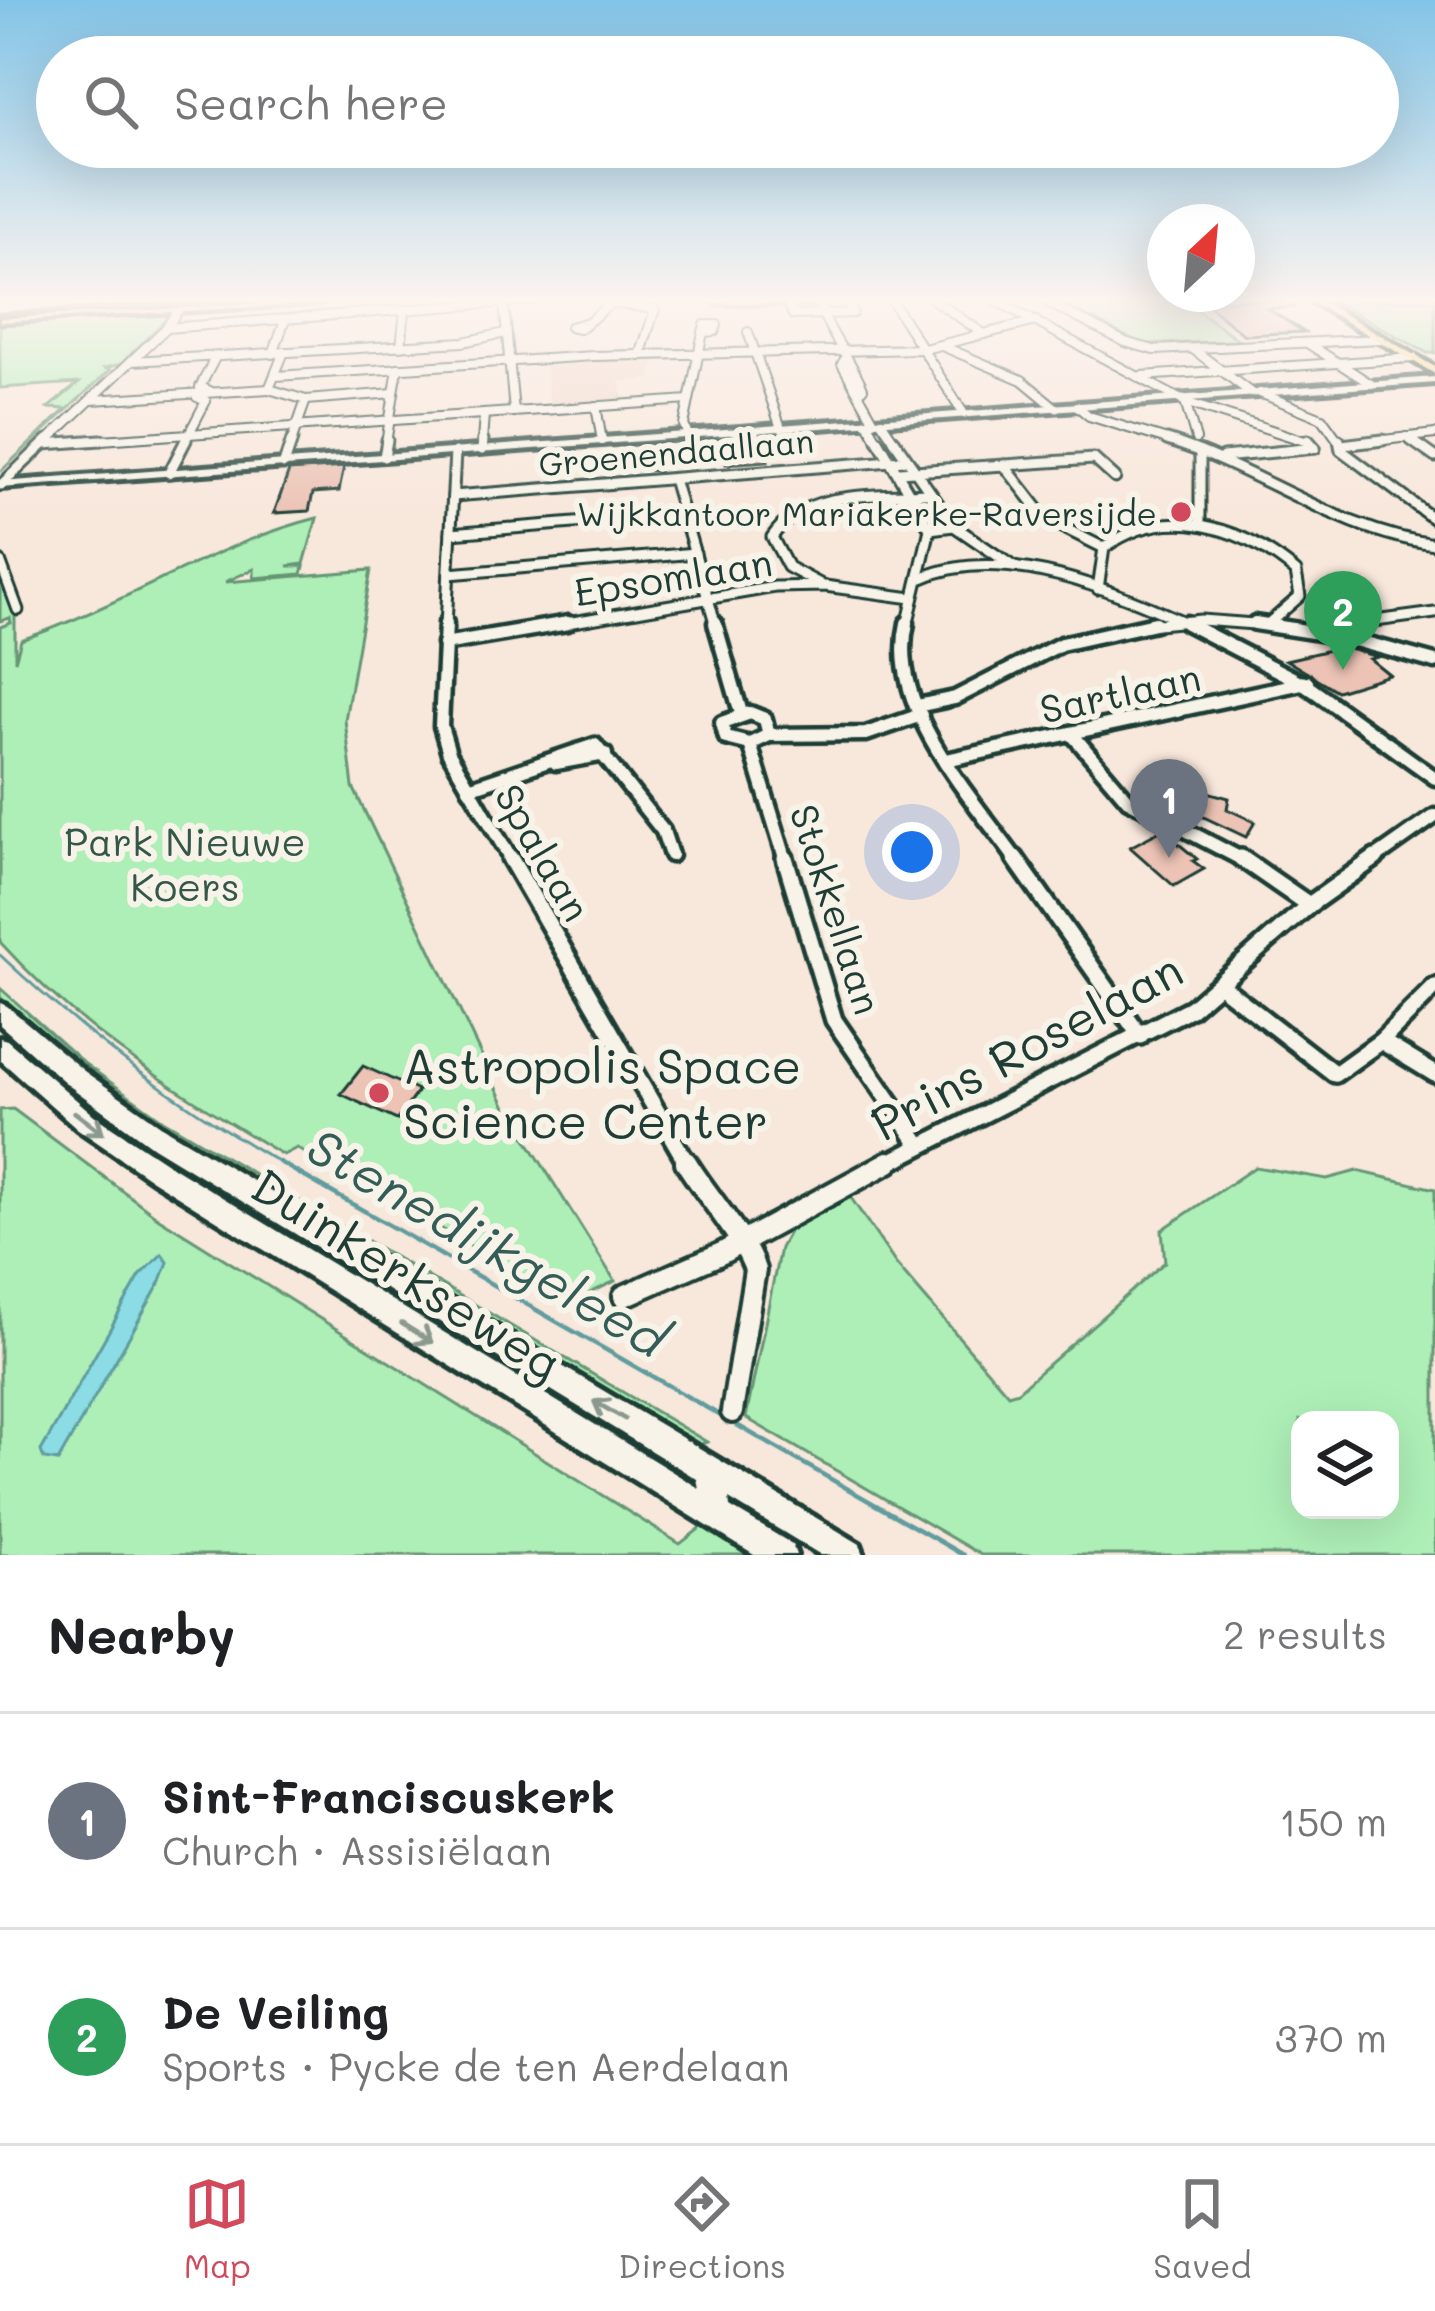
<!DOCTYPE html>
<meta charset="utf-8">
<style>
:root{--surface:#fff;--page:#f2f2f2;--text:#202124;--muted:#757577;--line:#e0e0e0;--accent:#d1495b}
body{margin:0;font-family:Mali,sans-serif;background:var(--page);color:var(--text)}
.controls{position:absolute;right:36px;bottom:36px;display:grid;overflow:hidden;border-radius:24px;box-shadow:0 12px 48px #0002}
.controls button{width:108px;height:108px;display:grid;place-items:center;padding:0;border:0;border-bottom:3px solid var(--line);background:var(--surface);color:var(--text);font:60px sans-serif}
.compass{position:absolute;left:1147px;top:204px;width:108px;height:108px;border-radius:50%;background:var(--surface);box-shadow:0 12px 48px #0002;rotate:26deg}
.you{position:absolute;left:912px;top:852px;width:42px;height:42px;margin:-30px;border:9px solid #fff;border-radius:50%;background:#1a73e8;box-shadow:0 0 0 18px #1a73e833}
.badge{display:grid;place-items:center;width:78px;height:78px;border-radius:50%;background:var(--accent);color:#fff;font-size:39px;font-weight:700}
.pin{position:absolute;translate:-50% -99px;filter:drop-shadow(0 3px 6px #0008)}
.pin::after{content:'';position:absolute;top:63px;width:42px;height:36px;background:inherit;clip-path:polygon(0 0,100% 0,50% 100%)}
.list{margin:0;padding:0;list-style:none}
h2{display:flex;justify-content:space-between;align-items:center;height:156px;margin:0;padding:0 48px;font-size:51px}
h2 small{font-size:39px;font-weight:400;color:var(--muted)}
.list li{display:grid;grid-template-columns:78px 1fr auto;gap:36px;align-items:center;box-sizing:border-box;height:216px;padding:0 48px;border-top:3px solid var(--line)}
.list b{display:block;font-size:45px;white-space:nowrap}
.list p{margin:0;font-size:39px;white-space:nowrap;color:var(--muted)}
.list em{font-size:39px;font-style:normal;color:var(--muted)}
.icon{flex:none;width:66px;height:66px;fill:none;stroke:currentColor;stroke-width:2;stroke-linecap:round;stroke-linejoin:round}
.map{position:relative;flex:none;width:1435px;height:1555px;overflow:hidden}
.search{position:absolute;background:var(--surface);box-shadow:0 12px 48px #0002;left:36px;right:36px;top:36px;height:132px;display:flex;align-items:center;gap:30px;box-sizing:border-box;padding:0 42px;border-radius:66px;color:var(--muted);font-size:45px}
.sheet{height:588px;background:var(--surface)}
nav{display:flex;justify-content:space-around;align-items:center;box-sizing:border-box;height:168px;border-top:3px solid var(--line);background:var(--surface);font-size:33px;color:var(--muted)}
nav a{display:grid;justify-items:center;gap:6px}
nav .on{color:var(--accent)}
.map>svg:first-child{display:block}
.built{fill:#f0d9cd}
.green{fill:#aeefb7;stroke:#669676;stroke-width:3;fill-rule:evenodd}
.water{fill:#8bdce5;stroke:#609c9e;stroke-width:3}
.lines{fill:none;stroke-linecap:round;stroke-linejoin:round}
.stream-far1{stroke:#609c9e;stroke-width:3}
.stream{stroke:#609c9e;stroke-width:4.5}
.building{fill:#ecc3b5;stroke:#1f3d34;stroke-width:3}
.street-far4-casing{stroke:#1f3d34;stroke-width:12}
.street-far3-casing{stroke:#1f3d34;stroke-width:15}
.street-far2-casing{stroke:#1f3d34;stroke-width:21}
.street-far1-casing{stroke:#1f3d34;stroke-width:24}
.street-casing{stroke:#1f3d34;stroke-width:28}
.secondary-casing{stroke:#1f3d34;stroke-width:10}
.primary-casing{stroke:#1f3d34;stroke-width:9}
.street-far4{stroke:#f7f3e8;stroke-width:8}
.street-far3{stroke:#f7f3e8;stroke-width:9}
.street-far2{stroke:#f7f3e8;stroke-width:12}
.street-far1{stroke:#f7f3e8;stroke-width:15}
.street{stroke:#f7f3e8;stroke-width:20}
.secondary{fill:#f7f3e8;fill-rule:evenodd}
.primary{fill:#fadf96;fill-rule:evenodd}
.tram{stroke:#1f3d34;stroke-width:3}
.oneway{stroke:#8b988e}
.poi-dot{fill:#d1495b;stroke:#f7f3e8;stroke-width:4.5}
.labels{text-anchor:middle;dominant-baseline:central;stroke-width:12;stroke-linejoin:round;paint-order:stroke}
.far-street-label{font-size:33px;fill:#1f3d34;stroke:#f7f3e8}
.far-poi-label{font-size:33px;fill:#1f3d34;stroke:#f7f3e8;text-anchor:end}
.street-label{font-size:39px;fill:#1f3d34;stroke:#f7f3e8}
.park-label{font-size:39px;fill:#345848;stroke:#f7f3e8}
.near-street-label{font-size:48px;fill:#1f3d34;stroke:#f7f3e8}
.near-poi-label{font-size:48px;fill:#1f3d34;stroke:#f7f3e8;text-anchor:start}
.near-water-label{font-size:51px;font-style:italic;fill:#355d57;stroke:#f7f3e8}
</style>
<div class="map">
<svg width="1435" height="1555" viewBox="0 0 1435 1555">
<rect width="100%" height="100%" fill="#f8e7db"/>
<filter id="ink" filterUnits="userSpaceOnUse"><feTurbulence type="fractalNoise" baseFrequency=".00833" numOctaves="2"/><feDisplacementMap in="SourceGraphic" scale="24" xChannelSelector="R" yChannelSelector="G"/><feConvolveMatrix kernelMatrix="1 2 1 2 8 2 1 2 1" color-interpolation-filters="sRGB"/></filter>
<g filter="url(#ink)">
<polygon class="built" points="656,358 650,379 620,382 624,402 550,407 545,362"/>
<g class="green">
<polygon points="1183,300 1240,341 1142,344 1057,302"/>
<polygon points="1332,300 1435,300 1435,353 1427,353"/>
<polygon points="172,313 121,364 105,368 110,370 0,472 66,409 48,408 79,383 0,388 0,321"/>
<path d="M317 518 304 564 288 566H304L302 574 254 578V569L225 582 371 570 345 720 353 787 505 1105 615 1281 569 1303 351 1176 336 1175 297 1148 283 1155C180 1094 81 1032 0 942V627L11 623 10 618 0 621V572L15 610V661L21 640C122 606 214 544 317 518Z"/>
<polygon points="0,988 85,1064 163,1120 707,1442 694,1446 154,1122 92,1078 0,997"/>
<polygon points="13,1109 159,1218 680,1544 717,1515 781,1555 0,1555 0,1110"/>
<path d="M1255 1167 1327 1179 1357 1171 1435 1189V1555H981L746 1418 780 1248 794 1223 849 1195 896 1264 1008 1394 1018 1391 1165 1262 1162 1230ZM1300 1420H1390V1510H1300Z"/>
</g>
<polygon class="water" points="162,1254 168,1262 160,1283 58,1461 44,1459 41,1451 140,1276"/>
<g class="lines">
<path class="stream-far1" d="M0 955C93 1042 173 1101 284 1165"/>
<polyline class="stream" points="279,1162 963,1555"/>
</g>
<g class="building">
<polygon points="1202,300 1294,300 1294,307 1268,309 1304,332 1244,335"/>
<polygon points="763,443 768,461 726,464 722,445"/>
<polygon points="653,450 658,471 609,468 607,454"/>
<polygon points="344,467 339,491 313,493 309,511 274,513 289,471"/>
<polygon points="1342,647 1378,657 1370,659 1390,675 1337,691 1286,660"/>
<polygon points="1161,779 1229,798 1227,809 1255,822 1246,837 1151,792"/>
<polygon points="1162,830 1197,859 1193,861 1204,869 1174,886 1130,847"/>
<polygon points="363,1066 418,1091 397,1120 341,1094"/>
</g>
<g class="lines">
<defs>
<g id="street-far4">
<path d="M817 300C829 334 849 356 863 388L859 393"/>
<polyline points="891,300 964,414"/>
<polyline points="934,300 984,334"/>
<polyline points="995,300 1185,402 1311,443"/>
<polyline points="1042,300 1125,342 1154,350 1381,339"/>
<polyline points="504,303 514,412"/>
<polyline points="611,303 655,309 640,356"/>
<polyline points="789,306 793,315 853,313 849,304"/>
<polyline points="588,322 570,327 580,329 611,303 609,300"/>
<polygon points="705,325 717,325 715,331 703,332"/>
<polyline points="166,328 534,300"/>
<polyline points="748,332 781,428"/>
<polyline points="1307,343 1371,384"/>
<polyline points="401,346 405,311"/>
<polyline points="942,346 1022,380 1056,408"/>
<polyline points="1193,349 1251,393"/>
<polyline points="284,352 269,389 306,400 394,393"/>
<polyline points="273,354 285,320"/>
<polyline points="845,359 842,364 874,421"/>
<polyline points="132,361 463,342 505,333"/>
<polyline points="276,376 593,356 924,349 1036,321"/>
<polyline points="1141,376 1414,358"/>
<polyline points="210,391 200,387 215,358"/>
<polyline points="1260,393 1322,418 1340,443"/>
<polyline points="92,400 269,389"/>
<polyline points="1185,402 1196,439"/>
<polyline points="596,406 602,441"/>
<polyline points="1077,406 1089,416 1177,443"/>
<polyline points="881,421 896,443"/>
<polyline points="867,422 879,443"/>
<polyline points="688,435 684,425 703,332"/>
<polyline points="1406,437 1415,443"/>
<polyline points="45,443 166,328 179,309"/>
<polyline points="57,443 689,400"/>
<polyline points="184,443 206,401 197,397"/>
<polyline points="291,443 306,400"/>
<polyline points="386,443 398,368"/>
<polyline points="482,443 484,414"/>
<polyline points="1358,443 1435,434"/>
</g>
<g id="street-far3">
<polyline points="878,440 930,529"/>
<polyline points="894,440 954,526"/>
<path d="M1167 440C1258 468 1339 532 1435 544"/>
<polyline points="1308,440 1315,448"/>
<polyline points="1339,440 1341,450 1435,520"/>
<polyline points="1411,440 1435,457"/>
<polyline points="44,444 101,440"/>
<polyline points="1342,445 1383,440"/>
<polyline points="482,450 483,440"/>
<polyline points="1200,452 1200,525"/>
<polyline points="384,457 387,440"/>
<polyline points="1223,457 1315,448"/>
<polyline points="284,464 292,440"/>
<polyline points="1004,465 1046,519 1104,548"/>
<polyline points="899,472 1094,459 1115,478"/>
<polyline points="169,473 186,440"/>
<polyline points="673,479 716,626"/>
<polyline points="1,485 48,440"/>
<polyline points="453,496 904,460"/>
<polyline points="451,533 684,514"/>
<polyline points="0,561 18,610"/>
<polyline points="449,574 695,553"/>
<path d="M922 578C1005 542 1116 592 1193 626"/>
<path d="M820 584 788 567 772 537C806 488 873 497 926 493"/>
<path d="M1098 589 1104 548C1166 502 1241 526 1296 572L1300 596 1269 623"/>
<polyline points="446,626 455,452"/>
<polyline points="550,626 775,587 825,586 912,598"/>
<polyline points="907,626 930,529 954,526 1014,567"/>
<polyline points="1136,626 1201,620 1281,626"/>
<polyline points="1338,626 1435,613"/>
</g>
<g id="street-far2">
<polyline points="446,623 441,726 449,753 512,861"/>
<polyline points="715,623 741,713"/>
<path d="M907 623C887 708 972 797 1017 861"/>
<polyline points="1186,623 1306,685 1435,778"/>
<polyline points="1255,623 1344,637 1435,662"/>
<polyline points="1320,628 1361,623"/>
<polyline points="444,644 568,623"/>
<polyline points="917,706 955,698 1061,644 1155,623"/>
<polygon points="750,713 765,719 769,735 750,744 726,738 722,723"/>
<polyline points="1071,733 1128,800 1245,861"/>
<polyline points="769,735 866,734 921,715"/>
<polyline points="750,744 786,861"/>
<polyline points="946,760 1307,682"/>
<polyline points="556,763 605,754"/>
<polyline points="469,788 595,745 663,831 671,855"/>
<polyline points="1371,861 1435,816"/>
</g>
<g id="street-far1">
<polyline points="510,858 688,1165"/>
<polyline points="785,858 834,1020 920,1145"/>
<polyline points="1015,858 1140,1036"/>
<polyline points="1241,858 1309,905"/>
<polyline points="1220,985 1335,1074 1381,1041 1435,987"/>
<polyline points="1381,1041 1435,1074"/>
<polyline points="884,1165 1191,1008 1309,905 1375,858"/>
</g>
<g id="street">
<path d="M686 1162C705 1194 746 1239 755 1270L732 1412"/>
<polyline points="624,1296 722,1253 889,1162"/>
</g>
<g id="secondary">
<polygon points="1435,377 1435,383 0,488 0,482"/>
<polygon points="0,1003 7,1006 84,1071 169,1131 860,1544 864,1555 821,1555 729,1499 730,1507 792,1544 796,1555 754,1555 152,1180 78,1129 0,1060 0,1038 7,1040 94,1115 168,1164 699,1488 697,1479 153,1147 68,1085 0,1025"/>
</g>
<g id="primary">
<polygon points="272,300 324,300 320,303 0,322 0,316"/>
<polygon points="713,300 821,300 817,303 717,303"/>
<polygon points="1309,300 1320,300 1435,367 1435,374"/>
</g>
</defs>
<use href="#street-far4" class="street-far4-casing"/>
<use href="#street-far3" class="street-far3-casing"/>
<use href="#street-far2" class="street-far2-casing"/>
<use href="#street-far1" class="street-far1-casing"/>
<use href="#street" class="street-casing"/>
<use href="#secondary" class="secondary-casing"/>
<use href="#primary" class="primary-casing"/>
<use href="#street-far4" class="street-far4"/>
<use href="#street-far3" class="street-far3"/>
<use href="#street-far2" class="street-far2"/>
<use href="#street-far1" class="street-far1"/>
<use href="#street" class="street"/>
<use href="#secondary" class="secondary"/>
<use href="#primary" class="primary"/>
<polyline class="tram" points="0,317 289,300"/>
</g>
<defs><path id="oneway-shaft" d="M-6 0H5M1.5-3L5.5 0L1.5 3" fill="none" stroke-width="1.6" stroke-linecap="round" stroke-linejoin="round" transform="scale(3)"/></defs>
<g class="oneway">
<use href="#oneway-shaft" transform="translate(89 1123) rotate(37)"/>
<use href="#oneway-shaft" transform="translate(417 1333) rotate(32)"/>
<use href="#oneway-shaft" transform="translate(609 1410) rotate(-150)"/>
</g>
</g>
<linearGradient id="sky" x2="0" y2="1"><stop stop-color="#83c4e7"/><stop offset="0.58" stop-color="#fcf4ef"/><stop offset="1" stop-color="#fcf4ef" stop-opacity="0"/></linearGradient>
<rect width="1435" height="518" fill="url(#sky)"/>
<g class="poi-dot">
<circle cx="1181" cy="512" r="12"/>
<circle cx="379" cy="1093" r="12"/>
</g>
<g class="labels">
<g class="far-street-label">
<text transform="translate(676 451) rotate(-5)">Groenendaallaan</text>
</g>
<g class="far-poi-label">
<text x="1157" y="512">Wijkkantoor Mariakerke-Raversijde</text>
</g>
<g class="street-label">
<text transform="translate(673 576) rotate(-9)">Epsomlaan</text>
<text transform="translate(1120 692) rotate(-12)">Sartlaan</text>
<text transform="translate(544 852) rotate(60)">Spalaan</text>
<text transform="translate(837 909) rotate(72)">Stokkellaan</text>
</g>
<g class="park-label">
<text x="185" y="840">Park Nieuwe<tspan x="185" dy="45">Koers</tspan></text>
</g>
<g class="near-street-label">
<text transform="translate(1026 1045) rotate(-28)">Prins Roselaan</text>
<text transform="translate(407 1273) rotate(32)">Duinkerkseweg</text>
</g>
<g class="near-poi-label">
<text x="403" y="1065">Astropolis Space<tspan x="403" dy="55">Science Center</tspan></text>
</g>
<g class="near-water-label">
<text transform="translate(488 1241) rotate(30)">Stenedijkgeleed</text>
</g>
</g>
</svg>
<div class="controls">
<button><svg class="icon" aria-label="layers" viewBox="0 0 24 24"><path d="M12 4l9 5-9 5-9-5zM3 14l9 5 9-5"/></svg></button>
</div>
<svg class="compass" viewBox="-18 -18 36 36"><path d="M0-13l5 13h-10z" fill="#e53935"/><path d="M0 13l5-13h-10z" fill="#757577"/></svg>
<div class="you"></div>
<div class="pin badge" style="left:1169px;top:858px;background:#6b7280">1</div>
<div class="pin badge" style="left:1343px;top:670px;background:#2e9e5b">2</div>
<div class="search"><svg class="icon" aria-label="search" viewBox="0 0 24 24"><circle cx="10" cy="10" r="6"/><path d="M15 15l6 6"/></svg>Search here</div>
</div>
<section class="sheet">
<h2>Nearby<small>2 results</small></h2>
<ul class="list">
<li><span class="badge" style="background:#6b7280">1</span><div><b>Sint-Franciscuskerk</b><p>Church · Assisiëlaan</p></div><em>150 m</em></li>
<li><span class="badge" style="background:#2e9e5b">2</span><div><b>De Veiling</b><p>Sports · Pycke de ten Aerdelaan</p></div><em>370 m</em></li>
</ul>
</section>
<nav>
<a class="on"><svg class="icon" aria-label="map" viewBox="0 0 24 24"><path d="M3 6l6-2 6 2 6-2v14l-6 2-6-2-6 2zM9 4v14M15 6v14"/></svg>Map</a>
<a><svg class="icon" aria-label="directions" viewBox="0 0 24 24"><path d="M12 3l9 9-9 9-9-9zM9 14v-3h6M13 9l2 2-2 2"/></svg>Directions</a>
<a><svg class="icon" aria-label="saved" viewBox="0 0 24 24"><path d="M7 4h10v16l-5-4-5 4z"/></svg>Saved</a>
</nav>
